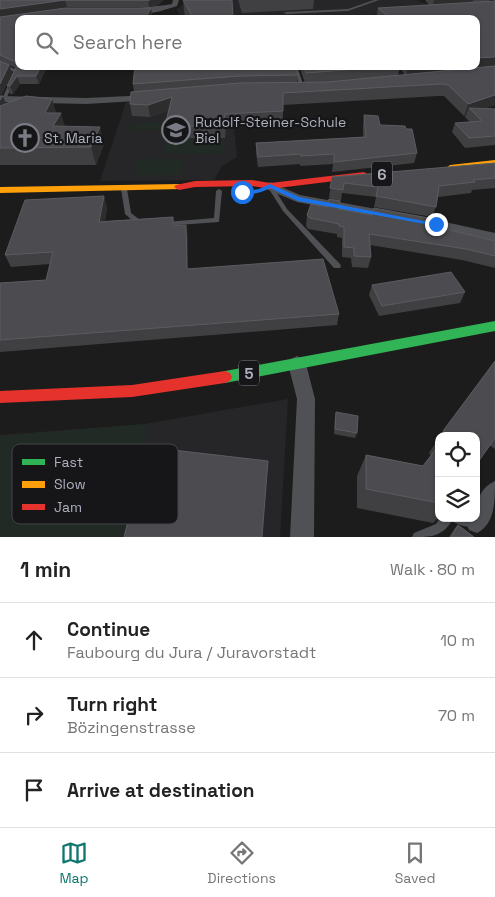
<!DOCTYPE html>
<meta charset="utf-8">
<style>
:root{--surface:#fff;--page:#f2f2f2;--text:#222;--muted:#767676;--line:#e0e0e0;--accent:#0f766e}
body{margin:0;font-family:"Space Grotesk",sans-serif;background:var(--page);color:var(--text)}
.controls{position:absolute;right:15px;bottom:15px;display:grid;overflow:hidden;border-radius:10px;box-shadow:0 1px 4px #0004}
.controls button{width:45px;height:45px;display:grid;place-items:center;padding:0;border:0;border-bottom:1px solid var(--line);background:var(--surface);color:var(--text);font:25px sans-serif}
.stop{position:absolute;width:15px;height:15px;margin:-11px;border:4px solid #1a73e8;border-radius:50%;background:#fff}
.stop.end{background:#1a73e8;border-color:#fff;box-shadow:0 1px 5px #0008}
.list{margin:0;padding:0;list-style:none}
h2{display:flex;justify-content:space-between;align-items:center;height:65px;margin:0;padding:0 20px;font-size:21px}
h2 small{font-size:16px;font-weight:400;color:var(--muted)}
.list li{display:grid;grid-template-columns:32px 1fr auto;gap:15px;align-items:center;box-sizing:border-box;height:75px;padding:0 20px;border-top:1px solid var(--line)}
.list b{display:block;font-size:19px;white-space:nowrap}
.list p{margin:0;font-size:16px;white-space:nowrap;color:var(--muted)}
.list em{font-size:16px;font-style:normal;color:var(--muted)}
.icon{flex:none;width:28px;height:28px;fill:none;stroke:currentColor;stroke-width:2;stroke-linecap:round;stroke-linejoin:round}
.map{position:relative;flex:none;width:495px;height:537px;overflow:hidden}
.search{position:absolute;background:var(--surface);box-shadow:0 1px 4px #0004;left:15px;right:15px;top:15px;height:55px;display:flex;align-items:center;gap:12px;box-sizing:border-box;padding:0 18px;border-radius:10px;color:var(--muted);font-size:19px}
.sheet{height:290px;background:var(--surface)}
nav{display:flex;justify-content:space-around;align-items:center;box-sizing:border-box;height:70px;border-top:1px solid var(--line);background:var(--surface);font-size:14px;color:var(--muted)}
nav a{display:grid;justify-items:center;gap:2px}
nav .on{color:var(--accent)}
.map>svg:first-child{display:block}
.built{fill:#262628}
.green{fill:#212a24}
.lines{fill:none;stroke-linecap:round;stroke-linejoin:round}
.lane{fill:#505155;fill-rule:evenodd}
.street{fill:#505155;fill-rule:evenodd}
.fast{fill:#30b455;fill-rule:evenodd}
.slow{fill:#ff9f0a;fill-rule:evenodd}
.jam{fill:#e5322d;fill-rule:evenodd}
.wall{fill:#404043;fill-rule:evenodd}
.shaded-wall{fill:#2d2d2e}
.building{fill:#4c4c50;stroke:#5b5c61}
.route{fill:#1a73e8}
.labels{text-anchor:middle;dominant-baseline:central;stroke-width:4.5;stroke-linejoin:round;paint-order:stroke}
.far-poi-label{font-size:14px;fill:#adb0bd;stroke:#161618;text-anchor:start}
.shield{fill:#161618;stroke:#80828c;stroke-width:1}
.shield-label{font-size:15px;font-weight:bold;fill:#adb0bd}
.key{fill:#161618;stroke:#43444a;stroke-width:1}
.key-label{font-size:14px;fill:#adb0bd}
</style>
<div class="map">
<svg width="495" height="537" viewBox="0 0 495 537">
<rect width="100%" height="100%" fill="#1c1c1c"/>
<g class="built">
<polygon points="183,0 417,0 435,8 370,15 284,19 182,19 176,9 185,4"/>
<polygon points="230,94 237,157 222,166 214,180 100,181 126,102"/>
<polygon points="288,399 280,537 0,537 0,435 145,424"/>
</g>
<g class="green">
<polygon points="162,122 161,130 128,131 130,123"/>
<polygon points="167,138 225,138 224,154 163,154"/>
<polygon points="138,159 184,159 181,175 134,175"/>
<polygon points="145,424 146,440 120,537 0,537 0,436"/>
</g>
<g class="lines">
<g class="lane">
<polygon points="374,0 379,0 348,11 286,14 284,13 286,12 348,9"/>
<polygon points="0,62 19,71 6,99 4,100 2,99 14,72 0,65"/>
<polygon points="293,66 297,66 305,90 305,91 301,90"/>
<polygon points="270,184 272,185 287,209 340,264 341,266 340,268 334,268 283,211 267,186"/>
<polygon points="124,187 127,189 131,213 144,223 145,225 144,227 140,227 125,214 121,189"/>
<polygon points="219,189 222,191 219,222 164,226 163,224 164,222 166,222 214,218 216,191"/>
<path d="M476 517 479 518 481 522 479 526C472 529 457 525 452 521 441 537 432 537 412 537L414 533 436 524 440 518H476Z"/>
</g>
<g class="street">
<path d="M173 0H179L177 6C164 10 140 19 127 11 132 8 162 6 172 4Z"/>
<polygon points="151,95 156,98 154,100 86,104 0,102 0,96 86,98"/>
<polygon points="270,182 300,195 436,220 495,233 495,243 436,228 297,202 266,189 264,186"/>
<polygon points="297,356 303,359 306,364 315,399 314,537 290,537 297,399 288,364 291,359"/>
<path d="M495 481C495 501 495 524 477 533L469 530 466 522 467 518H476C476 503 479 488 495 481Z"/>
</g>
<polygon class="fast" points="495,321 495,331 225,383 220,381 218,377 220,373 225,371"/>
<g class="slow">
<polygon points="495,160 495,166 450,171 446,168 450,165"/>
<polygon points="179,184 184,187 182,189 0,193 0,187"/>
</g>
<g class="jam">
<polygon points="364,172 369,175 367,177 270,189 252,186 195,187 179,190 174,187 176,185 195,181 252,180 270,183"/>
<polygon points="225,371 230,373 232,377 230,381 225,383 132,397 0,403 0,391 132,385"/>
</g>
</g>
<g class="wall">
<polygon points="0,0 163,0 158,5 149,7 67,7"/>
<polygon points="183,0 232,0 233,19 185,19"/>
<polygon points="238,0 314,0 313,9 242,13"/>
<path d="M425 0H490L489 1H494V0H495V105L486 108 495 109V145L465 148 452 132 455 123 470 122 465 117 466 115 464 116 444 96H438L283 105V123L226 126 225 138H167L165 126 168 111 150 117 132 116 130 104 134 92 133 84 135 66 298 75 297 83H305L299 66H446L445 71 452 70 448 66H476V19H377L376 18 378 8 429 5ZM400 68 405 75H398Z"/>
<polygon points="151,8 152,15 150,19 19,19 19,66 47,67 39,84 20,84 13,94 10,94 7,86 16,68 9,65 12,73 2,94 0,95 0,17"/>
<polygon points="0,96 6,104 52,99 56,113 65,126 104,144 96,165 0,165"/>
<polygon points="364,115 380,125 406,129 417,153 414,163 332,172 333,164 300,166 300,164 258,167 256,153 256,143 363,137 363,125"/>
<polygon points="495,163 495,188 472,190 471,193 438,197 436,207 432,217 374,207 376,197 342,193 341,201 329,198 332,177"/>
<polygon points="104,196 107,208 105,221 173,217 174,225 188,236 188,269 339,314 337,325 0,352 0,283 46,280 50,264 11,267 5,255"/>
<polygon points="339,209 433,226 495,241 495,268 462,260 370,245 371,257 368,268 352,267 351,258 342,257 342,238 337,237 337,234 308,229 306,226 307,215"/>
<polygon points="372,285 465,292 460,303 379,316 369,295"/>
<polygon points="495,361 495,449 476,436 440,436"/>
<polygon points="336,412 357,433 355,438 334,434 335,417"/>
<polygon points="439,438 439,517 433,523 357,508 357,476 366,455 423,466 431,455 429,453"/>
<polygon points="458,525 474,537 449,537 455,528"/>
</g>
<g class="shaded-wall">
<polygon points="65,0 67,7 0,17 0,9"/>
<polygon points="148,0 163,0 158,5 149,7"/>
<polygon points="434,0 473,0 472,4 432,8"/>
<polygon points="151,8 152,15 150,19 145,19"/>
<polygon points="495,57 495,67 454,71 456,66 476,66 476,58"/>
<polygon points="9,65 12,73 2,94 0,95 0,84"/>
<polygon points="41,66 47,67 39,84 36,76"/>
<polygon points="408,66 446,66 444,72 406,76"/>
<polygon points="17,76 20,84 13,94 10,86"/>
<polygon points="495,95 495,105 474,113 469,108 466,115 464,116 468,104"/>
<polygon points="3,96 6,104 0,114 0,100"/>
<polygon points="172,97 173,109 150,117 148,105"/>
<polygon points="52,99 57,116 45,113"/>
<polygon points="61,113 66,130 53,126"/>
<polygon points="225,114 226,126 225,138"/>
<polygon points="100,127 104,144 96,165 91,147"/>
<polygon points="104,196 107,208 103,233 99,222"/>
<polygon points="186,225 188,236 188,281 187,269"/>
</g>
<g class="building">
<polygon points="0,0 150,0 65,0 0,9"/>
<polygon points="183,0 232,0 233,16 192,16"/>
<polygon points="495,1 495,57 476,58 476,19 391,19 378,8"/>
<polygon points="65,8 151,8 145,19 19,19 19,66 41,66 36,76 17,76 10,86 7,86 18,63 0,55 0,17"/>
<polygon points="0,61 9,65 0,84"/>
<polygon points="135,66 295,66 298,75 240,76 133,84"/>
<polygon points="304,66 394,66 306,73"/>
<polygon points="495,66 495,95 468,104 448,85 441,84 283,93 283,111 225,114 225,126 165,126 172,97 148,105 130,104 131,92 240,83 328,82"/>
<polygon points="0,96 3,96 0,100"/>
<polygon points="26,96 52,99 45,113 61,113 53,126 100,127 91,147 0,148 0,106"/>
<polygon points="469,108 495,109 495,136 469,138 455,123 482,121"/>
<polygon points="364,115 378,116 380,125 405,126 406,129 412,129 417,153 334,162 334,154 301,156 301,154 258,157 256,143 366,137"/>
<polygon points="495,163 495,178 473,180 475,182 439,186 436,207 376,196 378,187 344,183 343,190 330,188 332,177"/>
<polygon points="104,196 99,222 173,217 173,226 186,225 187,269 323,259 339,314 0,340 0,283 46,280 53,252 5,255 25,200"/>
<polygon points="329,199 340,201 338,209 372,215 374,208 434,219 433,226 495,241 495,256 466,249 369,234 371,257 354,256 354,248 344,247 344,227 339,226 339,224 310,218 307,215 311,204 328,207"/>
<polygon points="451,272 465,292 382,306 372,285"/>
<polygon points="495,361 495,438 476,465 476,436 445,436 447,434 443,431"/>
<polygon points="336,412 358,416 357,433 335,429"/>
<polygon points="439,445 439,503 366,489 366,455 423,466"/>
<polygon points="147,447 268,461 262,537 124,537"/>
<polygon points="458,525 474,537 451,537"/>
</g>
<path class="route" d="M270 184 299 197 439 224 436 226 298 201 270 188C261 193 247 197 239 192L259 189Z"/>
<defs>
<symbol id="school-ring" viewBox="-11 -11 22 22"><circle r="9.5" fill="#161618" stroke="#7a7c85" stroke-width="1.5"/><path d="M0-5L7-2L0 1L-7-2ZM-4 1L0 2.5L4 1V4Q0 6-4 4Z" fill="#7a7c85"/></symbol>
<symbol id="church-ring" viewBox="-11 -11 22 22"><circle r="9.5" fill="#161618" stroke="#7a7c85" stroke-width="1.5"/><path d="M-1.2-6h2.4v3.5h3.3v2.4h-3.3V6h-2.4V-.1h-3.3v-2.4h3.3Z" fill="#7a7c85"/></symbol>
</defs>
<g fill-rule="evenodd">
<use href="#school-ring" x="160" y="114" width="32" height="32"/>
<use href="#church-ring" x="9" y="122" width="32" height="32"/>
</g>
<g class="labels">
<g class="far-poi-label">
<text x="195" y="122">Rudolf-Steiner-Schule<tspan x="195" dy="16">Biel</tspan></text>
<text x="44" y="138">St. Maria</text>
</g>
<g class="shield">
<rect x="372" y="161.5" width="20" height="25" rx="4"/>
<rect x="239" y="360.5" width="20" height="25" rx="4"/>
</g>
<g class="shield-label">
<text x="382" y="174">6</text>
<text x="249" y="373">5</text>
</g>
</g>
<rect x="12" y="444" width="166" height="80" rx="8" class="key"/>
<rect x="22" y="459" width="23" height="6" fill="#30b455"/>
<rect x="22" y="481" width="23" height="7" fill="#ff9f0a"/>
<rect x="22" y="504" width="23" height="6" fill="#e5322d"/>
<g class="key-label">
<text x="54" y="467">Fast</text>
<text x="54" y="489">Slow</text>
<text x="54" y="512">Jam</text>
</g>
</svg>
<div class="controls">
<button><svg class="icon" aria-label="locate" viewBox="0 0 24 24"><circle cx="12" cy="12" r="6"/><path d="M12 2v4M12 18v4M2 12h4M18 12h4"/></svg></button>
<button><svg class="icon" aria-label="layers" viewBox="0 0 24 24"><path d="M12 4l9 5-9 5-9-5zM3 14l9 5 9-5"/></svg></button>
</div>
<div class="stop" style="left:242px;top:192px"></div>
<div class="stop end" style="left:436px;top:224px"></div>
<div class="search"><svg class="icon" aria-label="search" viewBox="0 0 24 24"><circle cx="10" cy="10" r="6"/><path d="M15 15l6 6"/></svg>Search here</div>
</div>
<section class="sheet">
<h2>1 min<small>Walk · 80 m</small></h2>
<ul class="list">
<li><svg class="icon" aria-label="ahead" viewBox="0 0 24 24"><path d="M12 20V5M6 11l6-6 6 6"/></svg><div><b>Continue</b><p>Faubourg du Jura / Juravorstadt</p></div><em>10 m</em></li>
<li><svg class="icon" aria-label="right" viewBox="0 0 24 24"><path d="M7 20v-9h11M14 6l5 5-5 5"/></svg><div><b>Turn right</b><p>Bözingenstrasse</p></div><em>70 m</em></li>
<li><svg class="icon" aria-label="arrive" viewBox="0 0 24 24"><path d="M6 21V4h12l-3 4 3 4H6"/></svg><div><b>Arrive at destination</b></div></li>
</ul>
</section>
<nav>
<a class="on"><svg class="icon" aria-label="map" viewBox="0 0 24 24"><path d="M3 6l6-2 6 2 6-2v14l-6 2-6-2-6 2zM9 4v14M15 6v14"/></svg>Map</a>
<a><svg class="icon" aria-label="directions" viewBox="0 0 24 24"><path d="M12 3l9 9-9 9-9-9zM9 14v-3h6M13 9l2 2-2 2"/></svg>Directions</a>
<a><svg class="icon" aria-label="saved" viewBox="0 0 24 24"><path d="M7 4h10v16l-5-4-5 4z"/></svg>Saved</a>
</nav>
